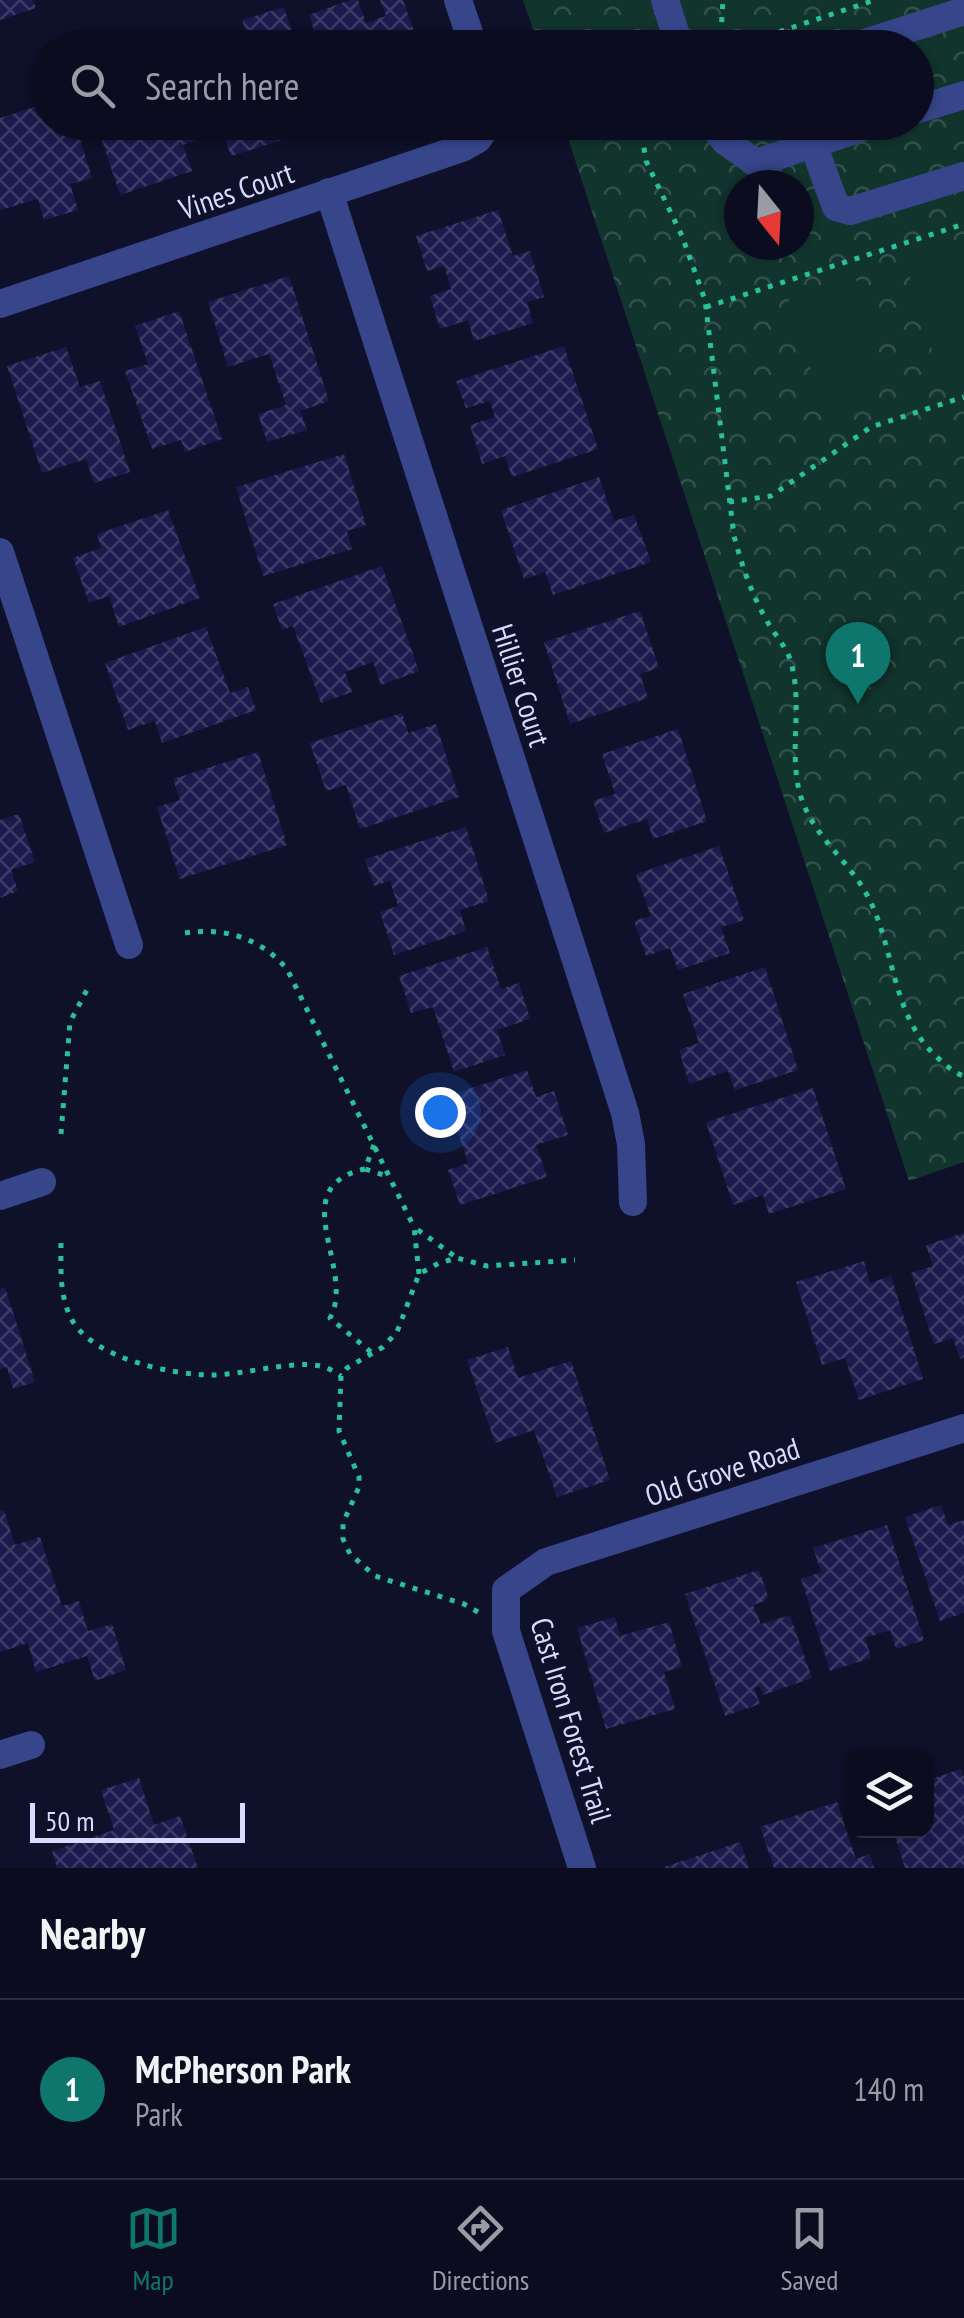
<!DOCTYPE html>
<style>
:root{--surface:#0b0c20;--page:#191a2d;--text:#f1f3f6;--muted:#9a9ba5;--line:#2b2c3e;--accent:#0f766e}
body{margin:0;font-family:"PT Sans Narrow",sans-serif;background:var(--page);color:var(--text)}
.controls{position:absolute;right:30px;bottom:30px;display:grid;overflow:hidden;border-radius:20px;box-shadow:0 2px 8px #0004}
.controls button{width:90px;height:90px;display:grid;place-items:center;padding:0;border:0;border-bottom:2px solid var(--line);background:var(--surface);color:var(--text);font:50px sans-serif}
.compass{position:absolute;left:724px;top:170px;width:90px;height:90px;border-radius:50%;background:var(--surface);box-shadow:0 2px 8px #0004;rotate:162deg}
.scale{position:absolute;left:30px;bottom:25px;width:215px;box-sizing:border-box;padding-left:10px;border:5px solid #d7dbff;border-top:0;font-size:28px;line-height:35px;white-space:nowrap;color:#d7dbff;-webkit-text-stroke:8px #0f102a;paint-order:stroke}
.you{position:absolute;left:440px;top:1112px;width:35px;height:35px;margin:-25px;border:8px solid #fff;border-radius:50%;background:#1a73e8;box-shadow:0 0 0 15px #1a73e833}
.badge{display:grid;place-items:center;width:65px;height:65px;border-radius:50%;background:var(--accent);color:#fff;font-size:32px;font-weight:700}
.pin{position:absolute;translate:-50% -82px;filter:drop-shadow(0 2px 5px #0008)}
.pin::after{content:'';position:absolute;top:52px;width:35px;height:30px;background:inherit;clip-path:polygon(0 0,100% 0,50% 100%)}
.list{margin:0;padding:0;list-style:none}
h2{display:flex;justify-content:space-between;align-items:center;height:130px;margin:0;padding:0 40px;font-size:42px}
h2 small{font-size:32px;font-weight:400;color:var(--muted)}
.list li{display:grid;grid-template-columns:65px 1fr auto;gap:30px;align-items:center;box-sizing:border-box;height:180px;padding:0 40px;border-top:2px solid var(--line)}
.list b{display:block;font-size:38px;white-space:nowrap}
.list p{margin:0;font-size:32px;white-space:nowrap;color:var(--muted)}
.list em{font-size:32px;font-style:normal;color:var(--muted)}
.icon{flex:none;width:55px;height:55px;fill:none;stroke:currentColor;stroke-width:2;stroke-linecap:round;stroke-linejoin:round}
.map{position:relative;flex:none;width:964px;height:1868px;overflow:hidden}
.search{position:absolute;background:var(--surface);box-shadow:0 2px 8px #0004;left:30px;right:30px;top:30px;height:110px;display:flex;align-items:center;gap:25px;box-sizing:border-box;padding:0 35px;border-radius:55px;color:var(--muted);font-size:38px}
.sheet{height:310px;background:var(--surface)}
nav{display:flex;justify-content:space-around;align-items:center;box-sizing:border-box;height:140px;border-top:2px solid var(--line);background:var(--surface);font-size:28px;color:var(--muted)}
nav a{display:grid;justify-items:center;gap:5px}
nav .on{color:var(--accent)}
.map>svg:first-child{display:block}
.park{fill:url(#park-crowns);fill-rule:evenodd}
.pitch{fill:#11342c}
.building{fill:url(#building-cross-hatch)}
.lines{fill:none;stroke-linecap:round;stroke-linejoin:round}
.path{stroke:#29c199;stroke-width:5;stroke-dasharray:5 8;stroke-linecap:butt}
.minor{stroke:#37458b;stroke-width:28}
.labels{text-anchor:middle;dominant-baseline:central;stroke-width:9;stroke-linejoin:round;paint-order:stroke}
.street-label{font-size:30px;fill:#d7dbff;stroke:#0f102a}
</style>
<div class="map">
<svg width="964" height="1868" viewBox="0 0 964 1868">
<defs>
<pattern id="park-crowns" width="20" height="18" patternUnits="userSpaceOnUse" patternTransform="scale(2.5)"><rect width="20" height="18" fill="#11342c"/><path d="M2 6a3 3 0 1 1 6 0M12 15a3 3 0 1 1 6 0" fill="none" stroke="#33514c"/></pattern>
<pattern id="building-cross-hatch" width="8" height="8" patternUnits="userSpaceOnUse" patternTransform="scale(2.5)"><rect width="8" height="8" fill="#1a1a4c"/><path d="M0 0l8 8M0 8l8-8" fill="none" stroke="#3b3b67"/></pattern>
</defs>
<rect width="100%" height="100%" fill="#0f102a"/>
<path class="park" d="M523 0H964V1162L909 1181 563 123 916 122V48L539 47ZM739 185H799V245H739Z"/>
<g class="pitch">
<polygon points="964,239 964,375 942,382 904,258"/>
<polygon points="855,276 889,384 822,405 788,297"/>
</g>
<g class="building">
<polygon points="0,0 33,0 36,8 0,20"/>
<polygon points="350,0 358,0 366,23 386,16 380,0 403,0 420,48 320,48 309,15"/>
<polygon points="284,7 297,48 229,48 249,40 242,20"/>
<polygon points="48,103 48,122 75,122 92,178 70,184 78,210 44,220 38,199 0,210 0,118"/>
<polygon points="96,122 198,122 203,138 183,145 192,171 120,195"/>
<polygon points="220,122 294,122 298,135 231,156"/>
<polygon points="498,210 513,256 530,251 544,297 527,302 533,323 474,341 468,320 440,329 430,296 451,289 444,266 427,271 416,236"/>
<polygon points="289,276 329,401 300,411 307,430 267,442 258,414 286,405 269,354 228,367 208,302"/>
<polygon points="179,311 222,439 185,452 181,440 152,449 125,371 148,364 135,326"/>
<polygon points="564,346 598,449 512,477 505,456 482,464 470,425 495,417 490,401 466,408 456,381"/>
<polygon points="66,347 80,387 100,381 130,472 94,483 86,459 42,473 7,366"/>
<polygon points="344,454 366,525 347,531 352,549 263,576 236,487"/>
<polygon points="599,477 614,521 634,515 651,562 553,595 545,572 524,579 501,510"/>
<polygon points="168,510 200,598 119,627 109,596 89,603 73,558 101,548 97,534"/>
<polygon points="382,566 419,671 381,685 373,662 345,672 352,692 321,703 293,626 282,630 273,604"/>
<polygon points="640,611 659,668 640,674 648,698 570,724 544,642"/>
<polygon points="206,627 230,693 248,687 256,710 162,743 155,721 128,730 105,663"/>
<polygon points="402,713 408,733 436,724 459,797 360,829 346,785 326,791 310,743"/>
<polygon points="678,729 707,821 653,839 647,819 604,833 593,801 615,794 602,754"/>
<polygon points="258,752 287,845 180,879 157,807 180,800 173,779"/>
<polygon points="19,814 35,862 11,870 18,891 0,898 0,820"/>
<polygon points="466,827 489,901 460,910 466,931 394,955 380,912 398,906 390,881 374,886 365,859"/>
<polygon points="719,846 744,920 721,927 730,953 678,970 670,948 646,956 634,921 651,916 636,874"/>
<polygon points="487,947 501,989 519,983 530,1019 497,1030 505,1055 454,1072 433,1007 411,1013 399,976"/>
<polygon points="765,967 798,1070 735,1090 728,1071 689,1084 679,1050 699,1043 683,994"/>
<polygon points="527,1070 536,1097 554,1091 568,1135 536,1145 547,1177 460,1205 448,1170 468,1163 455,1123 437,1129 428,1102"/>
<polygon points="813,1088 846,1189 769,1214 763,1195 733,1205 706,1122"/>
<polygon points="964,1233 964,1357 960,1359 953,1338 934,1344 911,1273 933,1266 926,1245"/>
<polygon points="864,1261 870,1283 891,1276 923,1379 859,1400 845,1358 822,1365 796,1282"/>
<polygon points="5,1287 35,1382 13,1389 7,1367 0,1369 0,1289"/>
<polygon points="508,1347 518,1378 571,1361 610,1480 557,1497 534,1430 495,1443 467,1360"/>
<polygon points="941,1505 948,1525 964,1520 964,1613 940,1621 905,1517"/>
<polygon points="4,1510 15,1545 40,1537 62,1606 79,1601 88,1631 112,1624 126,1670 95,1681 87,1656 36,1672 28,1643 0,1652 0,1511"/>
<polygon points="887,1525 924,1640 896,1649 890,1630 865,1638 871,1658 830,1671 801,1579 821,1572 813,1548"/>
<polygon points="759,1570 768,1596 765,1601 753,1605 761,1624 790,1615 812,1678 763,1695 760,1687 754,1688 760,1704 725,1716 685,1594"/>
<polygon points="615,1617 620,1636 669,1622 682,1667 664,1672 675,1709 606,1729 577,1628"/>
<polygon points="961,1769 964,1778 964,1868 905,1868 893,1830 926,1830 926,1781"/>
<polygon points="139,1778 154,1825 180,1816 198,1868 57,1868 52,1851 114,1830 101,1790"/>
<polygon points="837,1802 856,1859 870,1854 874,1868 774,1868 760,1827"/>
<polygon points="740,1842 749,1868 664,1868 664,1867"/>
</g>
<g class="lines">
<g class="path">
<polyline points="720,48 723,0"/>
<polyline points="730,48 875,0"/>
<path d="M640 122 646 161 682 236 705 300 734 536C742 566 751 593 767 621 774 634 785 645 790 659 804 704 788 750 800 794 812 836 847 858 867 895 896 948 890 1016 939 1059 947 1066 954 1073 964 1076"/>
<polyline points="706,307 964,224"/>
<polyline points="729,502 771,496 871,427 964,397"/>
<path d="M185 933C225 927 260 938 287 969L414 1227"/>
<polyline points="61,1134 70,1022 89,986"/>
<polyline points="374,1145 365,1169 387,1176"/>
<path d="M365 1169C282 1187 357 1270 330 1318L372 1353"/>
<path d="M61 1243C61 1269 59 1296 72 1320 93 1358 171 1375 212 1375 243 1375 292 1360 320 1366 327 1367 335 1372 341 1376"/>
<polyline points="419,1274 414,1227 457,1258"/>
<polyline points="478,1612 464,1604 375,1576 350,1554 343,1539 343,1523 359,1487 359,1477 339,1431 341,1376 347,1368 383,1347 397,1332 419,1274 439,1263 457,1258 487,1266 575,1260"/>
</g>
<g class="minor">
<polyline points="458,0 474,48"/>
<polyline points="665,0 680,48"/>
<polyline points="849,48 964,11"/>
<polyline points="916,110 964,95"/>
<polyline points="710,122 725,141 756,163 879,122"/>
<polyline points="805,122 836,207 850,211 964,176"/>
<polyline points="329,192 625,1113 631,1144 633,1202"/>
<polyline points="0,304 462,148 478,139 489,122"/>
<polyline points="0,552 129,945"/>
<polyline points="0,1196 42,1182"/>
<polyline points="0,1755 31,1745"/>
<polyline points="582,1868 506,1631 506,1590 546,1562 964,1428"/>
</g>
</g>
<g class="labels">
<g class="street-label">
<text transform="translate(236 190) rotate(-19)">Vines Court</text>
<text transform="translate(522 685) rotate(72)">Hillier Court</text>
<text transform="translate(722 1471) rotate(-18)">Old Grove Road</text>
<text transform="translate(572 1720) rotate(73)">Cast Iron Forest Trail</text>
</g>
</g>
</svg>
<div class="controls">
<button><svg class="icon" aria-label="layers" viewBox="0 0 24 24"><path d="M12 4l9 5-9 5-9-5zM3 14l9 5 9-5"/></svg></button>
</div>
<svg class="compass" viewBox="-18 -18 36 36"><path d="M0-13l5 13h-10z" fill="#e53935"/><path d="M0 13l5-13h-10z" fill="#9a9ba5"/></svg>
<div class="scale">50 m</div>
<div class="you"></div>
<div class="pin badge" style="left:858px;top:704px">1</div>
<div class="search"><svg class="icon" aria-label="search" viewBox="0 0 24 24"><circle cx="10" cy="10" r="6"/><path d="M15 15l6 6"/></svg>Search here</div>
</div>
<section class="sheet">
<h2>Nearby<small></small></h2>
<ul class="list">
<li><span class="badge">1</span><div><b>McPherson Park</b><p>Park</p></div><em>140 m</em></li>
</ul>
</section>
<nav>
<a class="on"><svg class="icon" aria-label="map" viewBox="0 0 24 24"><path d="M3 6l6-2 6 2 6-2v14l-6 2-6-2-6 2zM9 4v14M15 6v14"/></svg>Map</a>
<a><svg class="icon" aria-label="directions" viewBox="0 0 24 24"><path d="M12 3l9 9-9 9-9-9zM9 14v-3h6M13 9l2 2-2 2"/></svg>Directions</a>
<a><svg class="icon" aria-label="saved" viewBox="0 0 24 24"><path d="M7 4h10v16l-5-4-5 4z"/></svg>Saved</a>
</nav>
